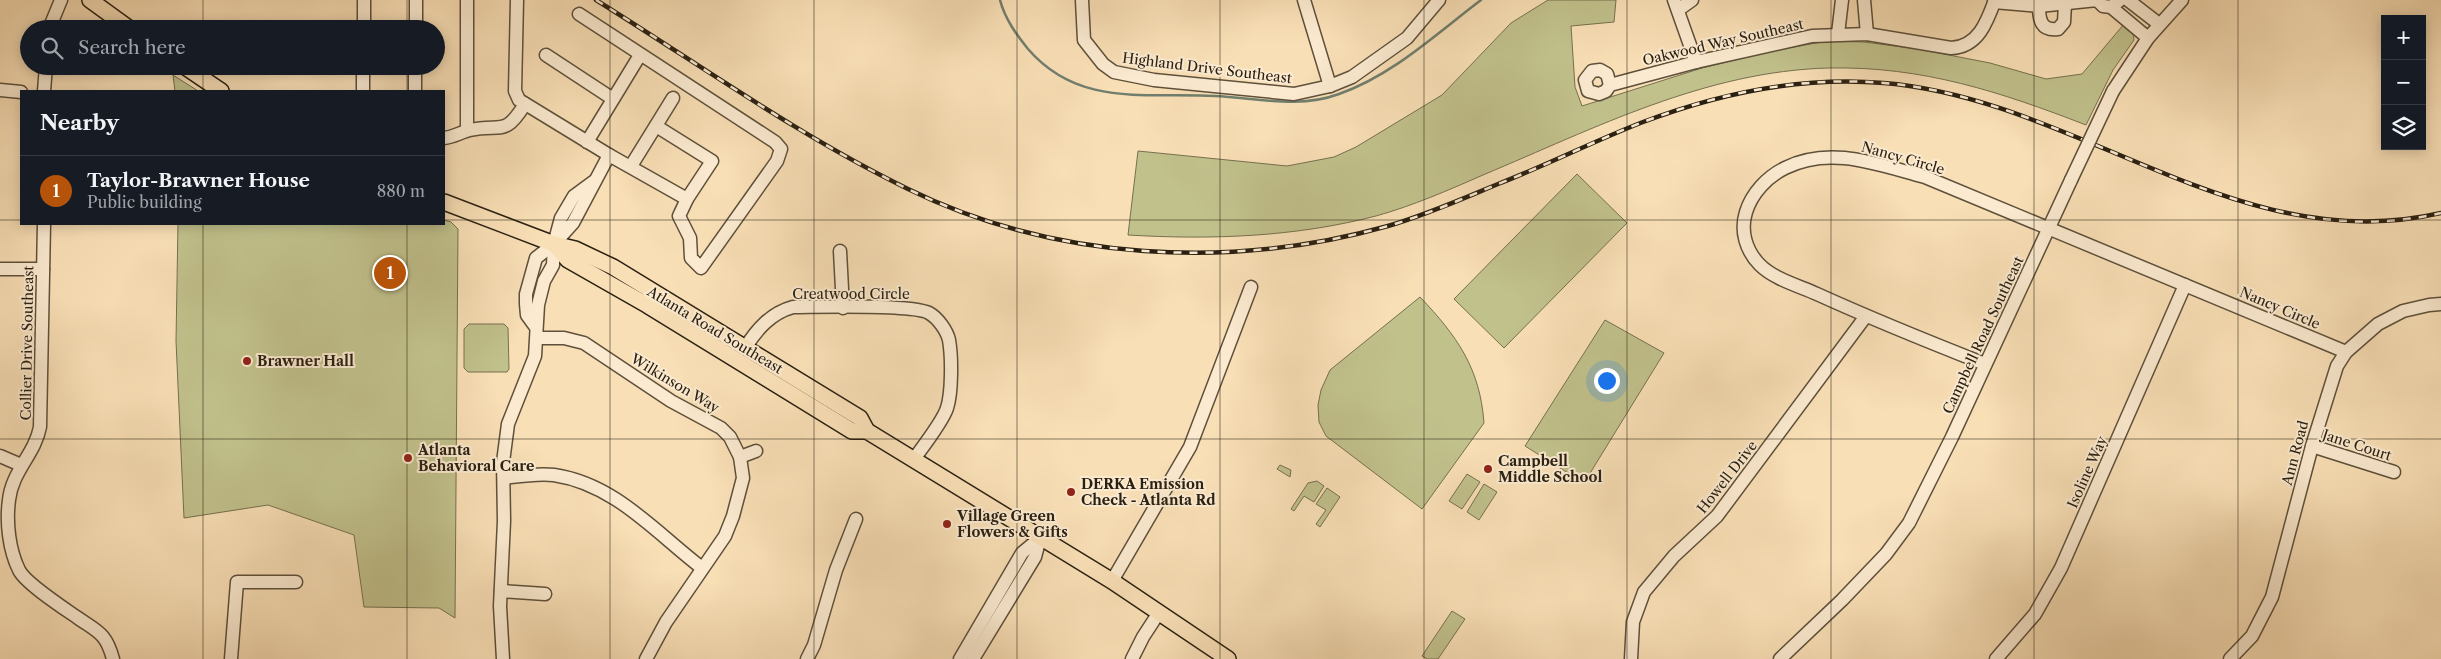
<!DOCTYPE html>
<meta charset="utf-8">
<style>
:root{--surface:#171b24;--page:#242831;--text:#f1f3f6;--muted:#9ea1a6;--line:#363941;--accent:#b45309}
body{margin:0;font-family:"Libre Caslon Text",serif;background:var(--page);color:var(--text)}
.controls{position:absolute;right:15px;top:15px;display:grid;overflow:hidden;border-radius:0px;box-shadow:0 2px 12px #0003}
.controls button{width:45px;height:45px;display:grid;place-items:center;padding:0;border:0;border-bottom:1px solid var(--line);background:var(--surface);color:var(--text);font:25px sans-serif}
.you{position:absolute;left:1606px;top:380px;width:18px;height:18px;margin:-12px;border:4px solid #fff;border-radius:50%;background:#1a73e8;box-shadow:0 0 0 8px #1a73e833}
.badge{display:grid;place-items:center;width:32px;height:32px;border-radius:50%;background:var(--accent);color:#fff;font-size:16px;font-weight:700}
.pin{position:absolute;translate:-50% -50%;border:2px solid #fff;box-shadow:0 1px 5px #0006}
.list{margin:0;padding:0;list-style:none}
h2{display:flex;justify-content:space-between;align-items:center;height:65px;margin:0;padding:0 20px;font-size:21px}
h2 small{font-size:16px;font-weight:400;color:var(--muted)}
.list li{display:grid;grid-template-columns:32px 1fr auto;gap:15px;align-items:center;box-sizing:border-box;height:70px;padding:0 20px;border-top:1px solid var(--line)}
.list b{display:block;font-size:19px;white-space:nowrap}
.list p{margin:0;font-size:16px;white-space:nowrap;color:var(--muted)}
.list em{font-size:16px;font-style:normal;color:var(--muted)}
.icon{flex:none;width:28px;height:28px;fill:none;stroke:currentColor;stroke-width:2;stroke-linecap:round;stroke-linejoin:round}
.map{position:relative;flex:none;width:2441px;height:659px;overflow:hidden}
.search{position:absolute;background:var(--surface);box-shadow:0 2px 12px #0003;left:20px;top:20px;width:425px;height:55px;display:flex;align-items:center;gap:12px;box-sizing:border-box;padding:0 18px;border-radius:28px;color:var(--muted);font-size:19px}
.panel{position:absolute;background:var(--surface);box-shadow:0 2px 12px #0003;left:20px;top:90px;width:425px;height:135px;border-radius:0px}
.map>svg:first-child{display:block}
.green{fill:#c1c18c;stroke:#76704f}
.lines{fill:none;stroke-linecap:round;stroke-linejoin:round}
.stream{stroke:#707e6e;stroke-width:2.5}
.minor-casing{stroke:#5e503b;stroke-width:15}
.major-casing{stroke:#2a2012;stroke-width:18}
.minor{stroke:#fbead0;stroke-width:12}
.major{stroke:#f9dfb6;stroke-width:15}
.rail-casing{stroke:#2a2012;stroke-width:4.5}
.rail{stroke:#fbead0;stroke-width:2.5;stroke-dasharray:8;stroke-linecap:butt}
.minor-bridge-casing{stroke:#5e503b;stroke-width:15;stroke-linecap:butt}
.minor-bridge{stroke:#fbead0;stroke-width:12}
.grid{fill:none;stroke:#2a2012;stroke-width:1;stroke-opacity:0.55}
.poi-dot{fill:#8f2418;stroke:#fbead0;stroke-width:2}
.labels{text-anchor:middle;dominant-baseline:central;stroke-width:4;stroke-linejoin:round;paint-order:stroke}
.street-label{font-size:14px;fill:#2a2012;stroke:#fbead0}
.poi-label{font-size:14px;font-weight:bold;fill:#2a2012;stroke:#fbead0;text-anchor:start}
</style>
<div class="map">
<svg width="2441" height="659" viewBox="0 0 2441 659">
<rect width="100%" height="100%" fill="#f9dfb6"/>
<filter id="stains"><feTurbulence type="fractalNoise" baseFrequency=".004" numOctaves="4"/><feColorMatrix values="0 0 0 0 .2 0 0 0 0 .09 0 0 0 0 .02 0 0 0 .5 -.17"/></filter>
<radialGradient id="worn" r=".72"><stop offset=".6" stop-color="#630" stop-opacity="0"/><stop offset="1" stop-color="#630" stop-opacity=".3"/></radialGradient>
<g class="green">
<path d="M1548 0H1616L1614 22 1571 26 1575 87 1582 106 1702 68 1771 51 1828 41 1864 42 1918 49 1990 63 2046 79 2082 74 2124 24 2133 32 2134 40 2113 70 2086 125C2001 92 1922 66 1829 68 1706 71 1595 128 1483 175 1449 190 1412 206 1376 216 1295 237 1211 240 1128 235L1138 151 1287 166 1334 157 1356 147 1442 95 1511 23Z"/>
<polygon points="173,75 198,91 175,91"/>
<polygon points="1577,174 1627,223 1504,348 1454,299"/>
<polygon points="444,220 451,222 458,229 455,618 439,608 364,607 354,535 268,505 184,518 176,341 178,224 444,224"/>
<path d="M1420 297C1457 336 1480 368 1484 423L1422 509 1326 436 1319 422 1318 405 1321 390 1330 370Z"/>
<polygon points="1605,320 1664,353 1584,483 1525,446"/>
<polygon points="469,324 504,324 508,328 509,369 507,372 468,372 464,368 464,329"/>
<polygon points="1280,465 1291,470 1290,477 1277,469"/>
<polygon points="1467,474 1480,482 1462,509 1449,501"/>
<polygon points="1317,481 1324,486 1314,502 1304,496 1294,511 1291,509 1308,483"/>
<polygon points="1484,484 1497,492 1479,520 1467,512"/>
<polygon points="1327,488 1340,497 1320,527 1316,524 1326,510 1316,504"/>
<polygon points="1452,611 1465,619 1438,659 1427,659 1422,656"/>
</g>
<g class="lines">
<path class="stream" d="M1000 0C1005 19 1016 34 1028 49 1079 108 1146 92 1215 96 1257 98 1299 109 1339 94 1393 75 1436 34 1481 0"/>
<defs>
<g id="minor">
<polyline points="467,0 467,130"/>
<polyline points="517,0 515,91 519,100 609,155 687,199"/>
<polyline points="1082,0 1084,40 1103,64 1114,72 1154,80 1294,94 1330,86 1352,77 1407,38 1439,0"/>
<polyline points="1304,0 1330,86"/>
<polyline points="1674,0 1696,62"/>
<polyline points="1864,0 1867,34"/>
<polyline points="2128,0 2159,24"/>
<polyline points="1994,2 2039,6 2097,0 2103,6 2111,7 2120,0"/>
<path d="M2039 6C2039 20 2041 31 2058 29L2064 22 2065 4"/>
<polyline points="2111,7 2148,38"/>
<polyline points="1678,10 1692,0"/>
<polyline points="579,14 775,142 781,149 777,161 701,268 691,258 690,238 679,216 687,199 712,161 656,126"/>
<polyline points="49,29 61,0"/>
<polyline points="364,29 364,0"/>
<polyline points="416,29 416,0"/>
<polyline points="1838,34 1842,0"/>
<polyline points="546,55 613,99"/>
<path d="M1610 85 1607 74 1600 70 1592 71 1585 80 1588 91 1599 94 1606 91 1610 85 1696 62 1812 36 1867 34 1951 48C1978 47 1987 22 1995 0"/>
<polyline points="0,90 21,92"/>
<polyline points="44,91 46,66"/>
<polyline points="363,91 363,66"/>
<polyline points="415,91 415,66"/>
<polyline points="2113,91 2148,38 2182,0"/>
<path d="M444 138C454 137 461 132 470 130 501 123 504 138 525 104"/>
<polyline points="587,142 640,55"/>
<polyline points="631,166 673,98"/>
<path d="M44 224 40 427C35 454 12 471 9 500 6 522 9 550 19 570 25 583 65 609 78 618 98 632 106 633 113 659"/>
<polyline points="840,251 843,308"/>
<polyline points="0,269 43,269"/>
<polyline points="535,326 527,315 526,304 526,294 536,258 554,244 573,223 609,155"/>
<polyline points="537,338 564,338 584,343 671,401 721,428 730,437 740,457 743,478 733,516 725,536 666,622 646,659"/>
<path d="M745 348C757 329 771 313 793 307 818 307 912 304 929 313 938 318 947 331 949 340 952 357 952 393 947 408 943 421 922 448 914 459"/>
<path d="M1985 364C1929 342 1872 319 1817 294 1799 286 1774 279 1760 265 1746 251 1740 231 1746 212 1752 193 1767 177 1785 168 1831 145 1879 165 1925 177L2346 352"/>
<polyline points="2312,446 2394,472"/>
<polyline points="0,456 21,465"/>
<polyline points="740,457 756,451"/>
<path d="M504 478C520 476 538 473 554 475 615 484 655 532 702 568"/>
<polyline points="1112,581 1190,447 1251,287"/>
<polyline points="501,591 545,594"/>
<polyline points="231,659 237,582 296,582"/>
<polyline points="503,659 500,606 504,521 503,462 508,424 535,356 538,305 544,281 553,265 554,244 561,218 574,196 593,182"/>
<polyline points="807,659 814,645 836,570 856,519"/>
<polyline points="960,659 1022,553 1040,538"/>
<polyline points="973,659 1035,557 1040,538"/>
<polyline points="1132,659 1143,637 1158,614"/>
<polyline points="1631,659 1633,622 1644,592 1674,556 1717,516 1866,316"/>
<polyline points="1780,659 1842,600 1886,554 1909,523 1952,437 2071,180"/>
<polyline points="1996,659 2035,614 2061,568 2185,285"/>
<polyline points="2230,659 2252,636 2272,597 2312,446 2337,366 2346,352 2378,324 2403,311 2429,305 2441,304"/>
</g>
<g id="major">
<polyline points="90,0 130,29"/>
<polyline points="184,66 221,91"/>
<polyline points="444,202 554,244 575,249 613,267 860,418 867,431 1112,581 1228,659"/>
<polyline points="554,244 568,260 647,305 852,431 867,431"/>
</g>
</defs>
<use href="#minor" class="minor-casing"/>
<use href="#major" class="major-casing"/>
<use href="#minor" class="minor"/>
<use href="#major" class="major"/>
<defs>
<path id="rail" d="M596 0C699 64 799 136 908 189 1055 261 1231 270 1388 226 1426 215 1462 199 1498 184 1547 165 1594 141 1643 122 1720 93 1801 76 1884 83 2078 99 2239 260 2441 213"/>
</defs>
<use href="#rail" class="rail-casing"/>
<use href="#rail" class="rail"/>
<defs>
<polyline id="minor-bridge" points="2071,180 2113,91"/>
</defs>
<use href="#minor-bridge" class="minor-bridge-casing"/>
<use href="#minor-bridge" class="minor-bridge"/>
</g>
<path class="grid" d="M203 0V29M407 0V29M610 0V659M814 0V659M1017 0V659M1220 0V659M1424 0V659M1627 0V659M1831 0V659M2034 0V659M2238 0V659M203 66V91M407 66V91M0 220H21M444 220H2441M203 224V659M407 224V659M0 439H2441"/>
<g class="poi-dot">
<circle cx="247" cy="361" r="5"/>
<circle cx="408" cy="458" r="5"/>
<circle cx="1488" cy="469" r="5"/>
<circle cx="1071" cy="492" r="5"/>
<circle cx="947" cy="524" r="5"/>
</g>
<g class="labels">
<g class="street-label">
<text transform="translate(1723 42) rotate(-13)">Oakwood Way Southeast</text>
<text transform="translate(1207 68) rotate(7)">Highland Drive Southeast</text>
<text transform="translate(1903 158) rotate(16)">Nancy Circle</text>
<text x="851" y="294">Creatwood Circle</text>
<text transform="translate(2280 308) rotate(23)">Nancy Circle</text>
<text transform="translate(715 330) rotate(31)">Atlanta Road Southeast</text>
<text transform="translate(1983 335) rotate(-65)">Campbell Road Southeast</text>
<text transform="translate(27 343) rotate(-89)">Collier Drive Southeast</text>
<text transform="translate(675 383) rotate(31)">Wilkinson Way</text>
<text transform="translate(2357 445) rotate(18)">Jane Court</text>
<text transform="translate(2295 453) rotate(-75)">Ann Road</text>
<text transform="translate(2087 472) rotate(-66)">Isoline Way</text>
<text transform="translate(1727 477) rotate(-52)">Howell Drive</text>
</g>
<g class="poi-label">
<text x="257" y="361">Brawner Hall</text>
<text x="418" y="450">Atlanta<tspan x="418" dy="16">Behavioral Care</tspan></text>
<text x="1498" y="461">Campbell<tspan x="1498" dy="16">Middle School</tspan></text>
<text x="1081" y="484">DERKA Emission<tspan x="1081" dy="16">Check - Atlanta Rd</tspan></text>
<text x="957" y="516">Village Green<tspan x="957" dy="16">Flowers &amp; Gifts</tspan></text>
</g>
</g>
<rect width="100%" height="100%" filter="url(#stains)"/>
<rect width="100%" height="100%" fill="url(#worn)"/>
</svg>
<div class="controls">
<button>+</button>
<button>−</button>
<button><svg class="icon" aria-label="layers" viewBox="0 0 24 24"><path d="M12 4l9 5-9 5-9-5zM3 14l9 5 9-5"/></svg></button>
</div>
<div class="you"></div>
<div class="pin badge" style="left:390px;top:273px">1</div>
<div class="search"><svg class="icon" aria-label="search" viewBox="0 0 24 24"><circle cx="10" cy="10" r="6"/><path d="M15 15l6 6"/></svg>Search here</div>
<section class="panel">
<h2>Nearby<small></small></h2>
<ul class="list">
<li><span class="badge">1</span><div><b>Taylor-Brawner House</b><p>Public building</p></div><em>880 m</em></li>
</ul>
</section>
</div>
